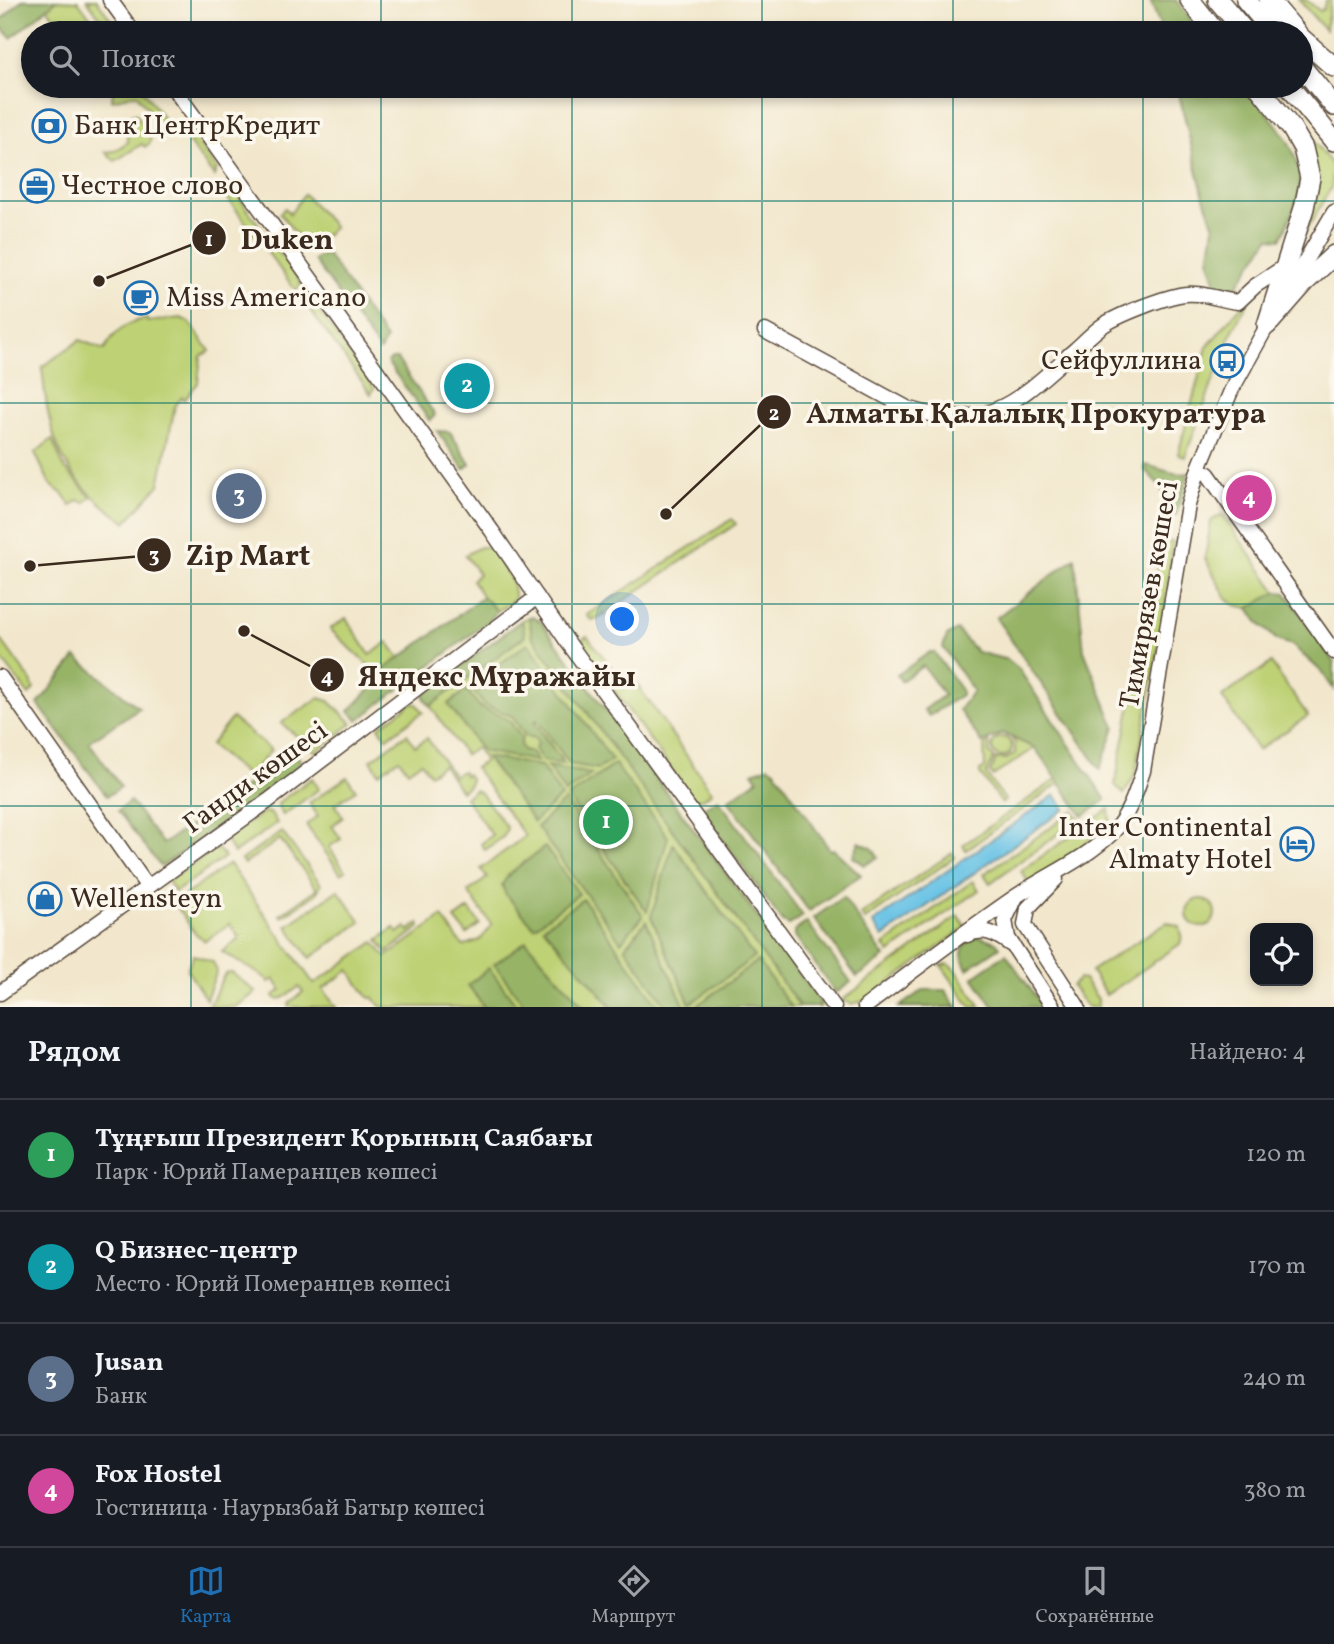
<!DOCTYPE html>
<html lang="ru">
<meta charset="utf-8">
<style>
:root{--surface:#171b24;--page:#242831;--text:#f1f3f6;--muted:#9ea1a6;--line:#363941;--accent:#1f6fb2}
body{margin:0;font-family:Vollkorn,serif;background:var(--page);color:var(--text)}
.controls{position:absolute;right:21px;bottom:21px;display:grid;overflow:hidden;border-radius:14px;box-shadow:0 4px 10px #0003}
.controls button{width:63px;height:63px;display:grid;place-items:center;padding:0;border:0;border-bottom:2px solid var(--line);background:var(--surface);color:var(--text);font:35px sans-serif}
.you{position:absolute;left:623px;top:620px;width:24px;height:24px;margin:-18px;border:5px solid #fff;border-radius:50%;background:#1a73e8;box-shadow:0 0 0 10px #1a73e833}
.badge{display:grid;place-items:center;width:46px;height:46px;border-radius:50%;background:var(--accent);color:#fff;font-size:23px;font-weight:700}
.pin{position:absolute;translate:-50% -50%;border:4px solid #fff;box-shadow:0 2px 7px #0006}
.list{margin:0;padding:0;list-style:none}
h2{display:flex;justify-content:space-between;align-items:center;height:91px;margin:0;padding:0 28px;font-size:30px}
h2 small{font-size:23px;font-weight:400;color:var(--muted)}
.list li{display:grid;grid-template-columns:46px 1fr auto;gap:21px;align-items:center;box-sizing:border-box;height:112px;padding:0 28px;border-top:2px solid var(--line)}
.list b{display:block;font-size:26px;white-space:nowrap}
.list p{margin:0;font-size:23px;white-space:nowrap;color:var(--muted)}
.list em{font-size:23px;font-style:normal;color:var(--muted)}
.icon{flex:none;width:38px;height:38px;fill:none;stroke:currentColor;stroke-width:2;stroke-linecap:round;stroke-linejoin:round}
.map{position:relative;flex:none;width:1334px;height:1007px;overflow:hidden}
.search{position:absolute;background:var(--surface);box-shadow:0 4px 10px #0003;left:21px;right:21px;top:21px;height:77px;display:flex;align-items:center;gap:18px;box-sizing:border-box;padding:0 24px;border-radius:38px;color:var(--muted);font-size:26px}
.sheet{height:539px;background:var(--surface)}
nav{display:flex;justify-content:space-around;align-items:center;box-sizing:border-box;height:98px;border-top:2px solid var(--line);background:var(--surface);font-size:19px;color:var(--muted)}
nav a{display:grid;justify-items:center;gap:4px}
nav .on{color:var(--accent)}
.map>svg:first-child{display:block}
.green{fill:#bed175;stroke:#7c7e4a;stroke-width:2}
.forest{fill:#96b366;stroke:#686e42;stroke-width:2}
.water{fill:#67c2e5;stroke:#517682;stroke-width:2}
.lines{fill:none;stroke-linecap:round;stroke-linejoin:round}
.minor-casing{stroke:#564638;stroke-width:17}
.major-casing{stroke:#564638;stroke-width:22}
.minor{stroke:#fff;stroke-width:14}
.major{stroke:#fff;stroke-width:19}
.grid{fill:none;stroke:#0f766e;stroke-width:2;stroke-opacity:0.55}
.labels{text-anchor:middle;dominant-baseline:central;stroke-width:7;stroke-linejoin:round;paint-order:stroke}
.poi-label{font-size:28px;fill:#3b2a1e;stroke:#fbf7ec;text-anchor:start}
.street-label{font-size:28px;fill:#3b2a1e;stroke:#fbf7ec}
.leader{fill:none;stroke:#3b2a1e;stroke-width:2.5}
.callout-dot{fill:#3b2a1e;stroke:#fbf7ec;stroke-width:2.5}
.mark-label{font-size:21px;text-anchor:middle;font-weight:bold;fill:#fff}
.callout-label{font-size:30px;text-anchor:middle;font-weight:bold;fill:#3b2a1e;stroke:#fbf7ec;stroke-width:7;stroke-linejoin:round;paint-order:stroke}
</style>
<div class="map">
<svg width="1334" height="1007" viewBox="0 0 1334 1007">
<rect width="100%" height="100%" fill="#fbf7ec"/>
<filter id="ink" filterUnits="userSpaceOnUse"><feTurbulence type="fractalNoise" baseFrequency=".0143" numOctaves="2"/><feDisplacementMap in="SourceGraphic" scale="14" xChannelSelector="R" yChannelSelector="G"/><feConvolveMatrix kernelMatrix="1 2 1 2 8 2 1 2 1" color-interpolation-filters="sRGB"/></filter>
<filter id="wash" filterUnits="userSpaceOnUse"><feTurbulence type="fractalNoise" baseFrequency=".00686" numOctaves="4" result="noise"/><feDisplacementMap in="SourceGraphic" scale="28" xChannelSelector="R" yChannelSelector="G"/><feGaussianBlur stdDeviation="1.57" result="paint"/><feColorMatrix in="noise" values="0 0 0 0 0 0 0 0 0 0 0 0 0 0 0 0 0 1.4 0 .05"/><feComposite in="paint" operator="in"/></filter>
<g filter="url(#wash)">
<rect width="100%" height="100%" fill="#f2e7cc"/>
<g class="green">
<polygon points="57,0 78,1 102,33 60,33 62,29 47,7"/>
<polygon points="87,0 97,0 120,33 111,33"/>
<polygon points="1299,0 1306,0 1320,11 1323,9 1326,0 1331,0 1325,30"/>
<path d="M117 86H140L166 122 161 124 157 121 137 95C126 94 122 99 112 100L113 92Z"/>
<polygon points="1290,111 1334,167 1331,188 1304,234 1311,205"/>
<polygon points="136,114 151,136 150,143 145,147 142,144 115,161 105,152 114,151 128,142 124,117"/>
<polygon points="188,130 217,169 214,176 181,132"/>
<polygon points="232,188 297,277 301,285 296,291 221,189"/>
<polygon points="304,194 334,227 326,235 315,237 318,242 308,251 280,213 285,208 290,214"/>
<polygon points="1254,290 1230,336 1185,457 1178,454 1207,347"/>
<polygon points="312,301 374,388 371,394 305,303"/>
<path d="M181 318 189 322 210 351 201 356 198 383 184 400 182 397 175 406 159 485 126 522C61 479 49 441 42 367L80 340 104 350C113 333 127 321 147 319V322Z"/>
<polygon points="52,439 64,467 91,497 84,503 79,500 71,506 66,497 50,484 35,453"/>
<polygon points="1222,514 1277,592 1249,608 1235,605 1226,597 1205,558 1211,521"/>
<polygon points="732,519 736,524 597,619 591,620 587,615"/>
<polygon points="1163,541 1173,542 1163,622 1135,775 1124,794 1115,785"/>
<path d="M480 547H489C501 564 516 578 514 600L497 611 483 597 472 580 479 574 465 555Z"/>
<polygon points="533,616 541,622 821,1003 821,1007 384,1007 380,1006 374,998 368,997 349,970 323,989 336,1007 289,1007 289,1003 303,992 299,987 283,998 276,999 273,996 281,990 274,979 269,982 266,978 222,952 240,938 230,924 205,941 195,933 174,903 229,864 314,984 374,942 386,957 442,917 463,946 480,940 492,925 468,892 487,878 481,869 525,836 475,768 485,761 476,748 465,755 424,697 425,693 522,620"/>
<polygon points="346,618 370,655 388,642 400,658 378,674 330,629"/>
<polygon points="587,636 616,673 631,676 712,792 702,799 693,799 579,642"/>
<polygon points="0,638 31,681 34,689 29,695 0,657"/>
<polygon points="1271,663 1308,716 1258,750 1222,697"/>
<polygon points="319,698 329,701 352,723 316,752 281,723"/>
<polygon points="412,703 417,704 423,712 387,738 379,727"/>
<polygon points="232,718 271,750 249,777 210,745"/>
<polygon points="407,734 415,746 427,738 454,776 462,771 465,776 467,774 471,780 469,785 461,791 443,765 430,774 421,762 408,771 399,759 379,773 371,760"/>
<polygon points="1011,737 1035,748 993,776 990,773 996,759 1007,759 1015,753 1015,743"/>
<circle cx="1002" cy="747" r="10"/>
<polygon points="989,742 989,752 994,758 986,774 1005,800 1002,803 980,774 980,771 985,768 984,745"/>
<polygon points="347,777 356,790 335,804 343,817 332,826 341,839 329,847 345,871 341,874 306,825 318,816 309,803"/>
<polygon points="312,778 319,789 283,815 278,807 279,802"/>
<polygon points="1057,779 1060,783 966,850 963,845"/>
<polygon points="475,790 481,793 507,828 504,836 485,850 481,844 492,835 465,797"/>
<polygon points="1109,809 1110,821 1102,832 1029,883 1021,871"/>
<polygon points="1074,811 1079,819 990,883 984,874"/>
<polygon points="264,812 270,813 277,823 234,853 227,843 227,838"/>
<polygon points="282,832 321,884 316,894 282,917 280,915 317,889 280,839 244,864 241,860"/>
<polygon points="217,848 225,857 175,892 168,881"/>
<polygon points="952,853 955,857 865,920 861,915"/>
<polygon points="973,881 979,890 889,953 884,945"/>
<polygon points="338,890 361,922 310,958 287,926"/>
<circle cx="1201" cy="913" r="14"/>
<polygon points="469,909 480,924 467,934 455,919"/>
<polygon points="958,916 966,927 864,1001 851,1004 842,1000"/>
<polygon points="1167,922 1180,927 1182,936 1180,944 1106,995 1091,971"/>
<polygon points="419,923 420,927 387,952 378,940 394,928 398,933 406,927 409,931"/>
<polygon points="193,955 213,962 217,971 206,999 187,970"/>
<polygon points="948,964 956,970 981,1007 971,1007 941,965"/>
<path d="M227 973H232L256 992 236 1007H207C217 997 217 982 227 973Z"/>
<polygon points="1079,979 1084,980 1098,999 1098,1007 1087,1007 1072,986"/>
</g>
<g class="forest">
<polygon points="22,0 57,0 11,38 0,26 0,21"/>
<polygon points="1150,0 1176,0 1202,33 1163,33"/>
<path d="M1177 86H1245C1268 115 1306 150 1299 192 1296 208 1288 223 1281 239L1269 238 1231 295 1218 291 1209 261 1214 227 1203 194Z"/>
<polygon points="326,253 386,339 380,351 314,260"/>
<polygon points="392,359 397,359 435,415 430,421 387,362"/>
<polygon points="437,431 450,432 470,464 464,469"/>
<path d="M1145 465C1162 468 1172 476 1189 473L1176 515 1167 514 1162 488 1145 470Z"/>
<polygon points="1075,558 1084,651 1115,727 1100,769 996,618"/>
<polygon points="1277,592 1286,593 1334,662 1334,690 1322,672 1292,645 1277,640 1259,623 1249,608"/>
<polygon points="483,597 497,611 489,621 358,720 349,711 373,686 378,674"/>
<polygon points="533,616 541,622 821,1003 815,1007 800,1007 532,636 529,617"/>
<polygon points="522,620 525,636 430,706 424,697 425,693"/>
<polygon points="957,630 977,652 1008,660 1018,668 1106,800 1083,816 1035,748 1002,733 982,743 959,710 973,691 943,647 947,636"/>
<polygon points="528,643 612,760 598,769 570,764 537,720 534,722 564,764 543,761 535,749 537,743 535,738 525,736 512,716 484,705 470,686"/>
<polygon points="930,652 934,652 961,690 961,695 929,716 924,710 944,695 923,666 901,681 897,675"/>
<polygon points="76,657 139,708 89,742 121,787 107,796 38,704"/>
<polygon points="467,690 480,707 509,720 522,739 520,744 523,750 531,752 537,761 482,751 448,704"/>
<polygon points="297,753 302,766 161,867 118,811 130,801 163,844 289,756"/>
<polygon points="486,757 541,766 561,796 534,822"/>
<polygon points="615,764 668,837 647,912 568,797"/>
<polygon points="547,766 592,774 565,793"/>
<polygon points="769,766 775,770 830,850 833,849 861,875 809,911 728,800 758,779 753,772"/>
<polygon points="718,799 803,916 789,925 783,922 705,815 705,807"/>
<polygon points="565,800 643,916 621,942 537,827"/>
<polygon points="859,842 872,848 878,857 865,865 853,857"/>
<polygon points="673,844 754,957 690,1004 651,917"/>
<polygon points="545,847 579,894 534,927 506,895 502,885 509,874"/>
<polygon points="843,897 885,957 857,977 814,918"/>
<polygon points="583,899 659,1007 612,1007 543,927"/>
<polygon points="646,921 685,1007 667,1007 625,947"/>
<polygon points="807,922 851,982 836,993 795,936 795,931"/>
<path d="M979 936 996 942 1000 947 967 969C958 952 961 943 979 936Z"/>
<polygon points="526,941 584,1007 526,1007 494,964"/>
<polygon points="1006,954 1043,1007 994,1007 973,977"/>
<polygon points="758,961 791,1007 695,1007"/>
<polygon points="489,968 518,1007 484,1007 468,985"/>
<polygon points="923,990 945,990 957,1007 899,1007"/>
</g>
<polygon class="water" points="1055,795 1065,809 883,937 873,923"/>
</g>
<g filter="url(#ink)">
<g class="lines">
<defs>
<g id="minor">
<polyline points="110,0 134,33"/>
<polyline points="172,86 492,531 567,641 834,1007"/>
<polyline points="1284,297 1334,212"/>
<path d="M765 331 907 408C990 434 1018 400 1076 349 1085 341 1094 331 1105 324 1121 314 1160 299 1179 295 1198 290 1219 300 1238 302L1255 286 1284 267"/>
<polyline points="1199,468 1208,474 1334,652"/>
<polyline points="0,677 147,886"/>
<polyline points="1056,879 1028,908 1025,925 1078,1007"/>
<polyline points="1015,899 1005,920 1008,938 1053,1007"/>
<path d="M967 935C985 927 996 934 1010 944"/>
<polyline points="0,993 268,801 537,597"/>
<path d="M865 1007C914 970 964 932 1015 897 1047 875 1085 860 1113 832 1129 815 1136 792 1143 771L1188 505 1199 468 1231 391 1272 317"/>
</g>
<g id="major">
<polyline points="1190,0 1216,33"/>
<polyline points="1218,0 1246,33"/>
<polyline points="1246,0 1274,33"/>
<polyline points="1269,0 1297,33"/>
<polyline points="1301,38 1334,67"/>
<polyline points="1301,66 1334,106"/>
<polyline points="1258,86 1292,129 1303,148 1310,178 1304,208 1267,325"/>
<polyline points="1289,86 1334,141"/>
<polyline points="1270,322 1306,281 1334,255"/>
</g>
</defs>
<use href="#minor" class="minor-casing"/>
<use href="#major" class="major-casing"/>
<use href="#minor" class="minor"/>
<use href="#major" class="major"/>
</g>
</g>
<path class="grid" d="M191 0V33M381 0V33M572 0V33M762 0V33M953 0V33M1143 0V33M191 86V1007M381 86V1007M572 86V1007M762 86V1007M953 86V1007M1143 86V1007M0 201H1334M0 403H1334M0 604H1334M0 806H1334"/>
<defs>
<symbol id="bank-ring" viewBox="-11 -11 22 22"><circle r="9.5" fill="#fbf7ec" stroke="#1f6fb2" stroke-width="1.5"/><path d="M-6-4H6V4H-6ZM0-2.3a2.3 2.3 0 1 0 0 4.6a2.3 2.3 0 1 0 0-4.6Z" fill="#1f6fb2"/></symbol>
<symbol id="office-ring" viewBox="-11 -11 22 22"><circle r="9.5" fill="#fbf7ec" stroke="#1f6fb2" stroke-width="1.5"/><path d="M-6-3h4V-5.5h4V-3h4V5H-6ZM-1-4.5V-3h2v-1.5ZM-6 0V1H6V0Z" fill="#1f6fb2"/></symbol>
<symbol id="cafe-ring" viewBox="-11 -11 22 22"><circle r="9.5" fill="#fbf7ec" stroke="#1f6fb2" stroke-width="1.5"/><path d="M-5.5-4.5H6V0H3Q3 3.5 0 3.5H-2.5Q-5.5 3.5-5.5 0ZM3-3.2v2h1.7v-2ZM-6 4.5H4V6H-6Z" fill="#1f6fb2"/></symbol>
<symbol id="bus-ring" viewBox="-11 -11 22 22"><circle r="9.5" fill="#fbf7ec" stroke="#1f6fb2" stroke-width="1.5"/><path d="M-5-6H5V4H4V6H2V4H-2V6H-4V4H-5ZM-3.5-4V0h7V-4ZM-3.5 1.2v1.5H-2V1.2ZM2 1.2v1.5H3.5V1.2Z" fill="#1f6fb2"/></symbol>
<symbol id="hotel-ring" viewBox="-11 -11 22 22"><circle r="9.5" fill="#fbf7ec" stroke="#1f6fb2" stroke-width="1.5"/><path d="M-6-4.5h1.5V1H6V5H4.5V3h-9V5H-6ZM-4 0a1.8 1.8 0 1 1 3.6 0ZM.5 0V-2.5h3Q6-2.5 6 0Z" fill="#1f6fb2"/></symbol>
<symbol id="shop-ring" viewBox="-11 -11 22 22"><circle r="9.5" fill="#fbf7ec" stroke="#1f6fb2" stroke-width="1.5"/><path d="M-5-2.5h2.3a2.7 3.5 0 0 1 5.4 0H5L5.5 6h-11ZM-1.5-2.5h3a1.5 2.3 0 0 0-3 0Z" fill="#1f6fb2"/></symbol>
</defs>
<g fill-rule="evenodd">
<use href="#bank-ring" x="30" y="107" width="38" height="38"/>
<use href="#office-ring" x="18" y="167" width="38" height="38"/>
<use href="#cafe-ring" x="122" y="279" width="38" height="38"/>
<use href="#bus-ring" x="1208" y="342" width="38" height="38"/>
<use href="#hotel-ring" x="1278" y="825" width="38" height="38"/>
<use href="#shop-ring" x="26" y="880" width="38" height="38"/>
</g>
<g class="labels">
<g class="poi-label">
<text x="74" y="126">Банк ЦентрКредит</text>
<text x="61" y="186">Честное слово</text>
<text x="166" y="298">Miss Americano</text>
<text x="1202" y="361" text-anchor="end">Сейфуллина</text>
<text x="1272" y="828" text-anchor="end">Inter Continental<tspan x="1272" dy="32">Almaty Hotel</tspan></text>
<text x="70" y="899">Wellensteyn</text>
</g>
<g class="street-label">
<text transform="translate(1150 595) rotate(-80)">Тимирязев көшесі</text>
<text transform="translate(256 778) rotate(-36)">Ганди көшесі</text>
</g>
</g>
<path class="leader" d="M99 281L209 238M666 514L774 412M30 566L154 555M244 631L327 675"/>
<g class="callout-dot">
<circle cx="99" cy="281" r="7"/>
<circle cx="666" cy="514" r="7"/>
<circle cx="30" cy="566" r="7"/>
<circle cx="244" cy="631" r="7"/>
<circle cx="209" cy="238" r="18"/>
<circle cx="774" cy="412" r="18"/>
<circle cx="154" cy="555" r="18"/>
<circle cx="327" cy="675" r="18"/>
</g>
<g class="mark-label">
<text x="209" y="246">1</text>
<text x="774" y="420">2</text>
<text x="154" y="562">3</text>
<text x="327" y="683">4</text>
</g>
<g class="callout-label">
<text x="287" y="249">Duken</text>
<text x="1036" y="423">Алматы Қалалық Прокуратура</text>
<text x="248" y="565">Zip Mart</text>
<text x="497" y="686">Яндекс Мұражайы</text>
</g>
</svg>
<div class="controls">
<button><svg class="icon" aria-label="locate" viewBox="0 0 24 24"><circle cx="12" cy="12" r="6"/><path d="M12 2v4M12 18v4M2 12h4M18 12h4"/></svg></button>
</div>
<div class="you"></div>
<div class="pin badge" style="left:606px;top:822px;background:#2e9e5b">1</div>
<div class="pin badge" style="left:467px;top:386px;background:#0f9aa8">2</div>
<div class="pin badge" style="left:239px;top:496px;background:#5c6f8a">3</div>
<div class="pin badge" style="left:1249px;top:498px;background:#d1479c">4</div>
<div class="search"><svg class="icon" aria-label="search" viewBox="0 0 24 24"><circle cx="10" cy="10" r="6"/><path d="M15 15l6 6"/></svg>Поиск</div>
</div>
<section class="sheet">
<h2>Рядом<small>Найдено: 4</small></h2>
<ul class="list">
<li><span class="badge" style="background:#2e9e5b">1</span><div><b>Тұңғыш Президент Қорының Саябағы</b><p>Парк · Юрий Памеранцев көшесі</p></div><em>120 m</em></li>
<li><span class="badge" style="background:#0f9aa8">2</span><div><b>Q Бизнес-центр</b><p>Место · Юрий Померанцев көшесі</p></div><em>170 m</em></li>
<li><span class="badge" style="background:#5c6f8a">3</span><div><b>Jusan</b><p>Банк</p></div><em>240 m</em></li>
<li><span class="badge" style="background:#d1479c">4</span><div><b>Fox Hostel</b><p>Гостиница · Наурызбай Батыр көшесі</p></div><em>380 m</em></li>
</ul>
</section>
<nav>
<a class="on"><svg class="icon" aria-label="map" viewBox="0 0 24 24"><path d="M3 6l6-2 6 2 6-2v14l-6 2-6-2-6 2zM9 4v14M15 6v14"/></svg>Карта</a>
<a><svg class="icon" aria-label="directions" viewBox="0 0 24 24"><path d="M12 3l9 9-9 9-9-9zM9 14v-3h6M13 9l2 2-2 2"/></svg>Маршрут</a>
<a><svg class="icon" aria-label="saved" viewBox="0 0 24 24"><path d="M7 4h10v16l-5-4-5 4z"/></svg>Сохранённые</a>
</nav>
